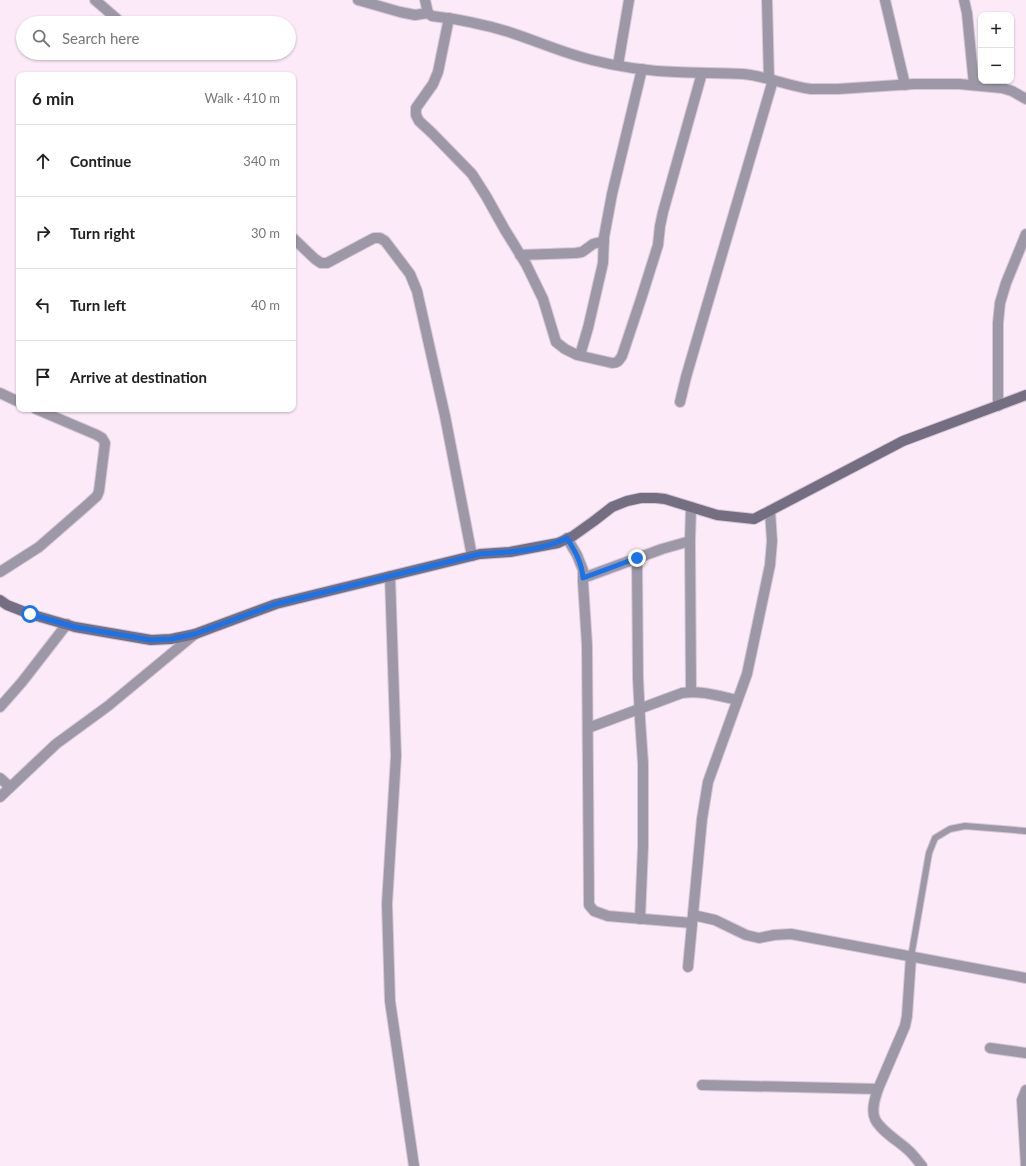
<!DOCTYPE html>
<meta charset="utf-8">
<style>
:root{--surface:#fff;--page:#f2f2f2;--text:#222;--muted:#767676;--line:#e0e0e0}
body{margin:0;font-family:Lato,sans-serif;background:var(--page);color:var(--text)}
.controls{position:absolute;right:12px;top:12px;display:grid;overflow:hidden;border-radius:8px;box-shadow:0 1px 3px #0004}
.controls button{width:36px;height:36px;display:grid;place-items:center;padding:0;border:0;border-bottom:1px solid var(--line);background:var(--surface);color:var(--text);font:20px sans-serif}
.stop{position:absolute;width:12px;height:12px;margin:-9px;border:3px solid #1a73e8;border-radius:50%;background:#fff}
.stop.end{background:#1a73e8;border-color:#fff;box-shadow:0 1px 4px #0008}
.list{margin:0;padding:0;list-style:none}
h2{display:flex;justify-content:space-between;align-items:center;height:52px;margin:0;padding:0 16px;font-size:17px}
h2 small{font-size:13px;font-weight:400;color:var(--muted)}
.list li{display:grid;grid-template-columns:26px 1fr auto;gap:12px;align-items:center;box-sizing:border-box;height:72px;padding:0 16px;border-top:1px solid var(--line)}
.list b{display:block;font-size:15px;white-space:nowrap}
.list em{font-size:13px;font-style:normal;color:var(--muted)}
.icon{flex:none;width:22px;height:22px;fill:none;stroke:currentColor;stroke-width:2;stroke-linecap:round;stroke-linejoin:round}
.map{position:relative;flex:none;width:1026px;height:1166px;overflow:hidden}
.search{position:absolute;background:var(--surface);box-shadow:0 1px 3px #0004;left:16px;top:16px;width:280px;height:44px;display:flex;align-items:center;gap:10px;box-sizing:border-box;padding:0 14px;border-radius:22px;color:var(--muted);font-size:15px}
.panel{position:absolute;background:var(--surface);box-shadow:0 1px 3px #0004;left:16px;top:72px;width:280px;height:340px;border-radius:8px}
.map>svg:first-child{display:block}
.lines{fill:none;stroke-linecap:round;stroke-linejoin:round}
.lane-casing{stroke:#d7c7d4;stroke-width:8}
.street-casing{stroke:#d7c7d4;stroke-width:12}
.secondary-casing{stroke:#d7c7d4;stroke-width:12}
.lane{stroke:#9c98a7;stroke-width:6}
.street{stroke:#9c98a7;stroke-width:10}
.secondary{stroke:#746e83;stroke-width:10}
.route{stroke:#1a73e8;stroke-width:5}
</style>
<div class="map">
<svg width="1026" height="1166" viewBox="0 0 1026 1166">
<rect width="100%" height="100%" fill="#fceaf9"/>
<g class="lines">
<defs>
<polyline id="lane" points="911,957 929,853 935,838 950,829 965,826 1026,831"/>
<g id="street">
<polyline points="95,0 117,19"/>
<polyline points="358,0 400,12 415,15 428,13"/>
<path d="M425 0 428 13 432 16C458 19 483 24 509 32 537 41 563 53 592 60 619 67 648 71 676 72 698 73 721 73 743 74 766 76 788 86 811 89H838L914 84H959L1002 88 1012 91 1026 99"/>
<polyline points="767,0 769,79"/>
<polyline points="885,0 905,85"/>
<polyline points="964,0 967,13 974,85"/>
<path d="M449 18 438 72 433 84 416 108V115L419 121 432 133 472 174 486 196 505 230 526 264 543 299 556 342 565 349 577 355 612 363C617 363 619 361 622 356L641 299 658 245 660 226 663 212 702 73"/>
<polyline points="618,65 629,0"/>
<polyline points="293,238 315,259 321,263 327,263 374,238 380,238 385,241 410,274 417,291 445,416 472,556"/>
<polyline points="520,255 576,253 582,252 593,244 604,241"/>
<polyline points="580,355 588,328 603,263 604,237 612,194 642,69"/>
<polyline points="0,393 19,402"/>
<polyline points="680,402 686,377 773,80"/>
<polyline points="998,406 998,323 1000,303 1006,283 1026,234"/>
<polyline points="691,507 690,541 691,691"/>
<polyline points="567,538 577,555 583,570 583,582 587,645 589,905 594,911 608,916 692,923"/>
<polyline points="637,558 638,678 640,719 643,763 643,847 640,919"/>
<polyline points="0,572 39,547 86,506 97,496 99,491 105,443 102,438 97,435 36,409"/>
<polyline points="390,576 396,756 387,904 390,1001 414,1166"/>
<polyline points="583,578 662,549 690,541"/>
<polyline points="0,707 22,682 67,624"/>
<path d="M588 728 682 693C701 690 719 696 737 700"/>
<polyline points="0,778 10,787"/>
<polyline points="0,797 56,744 108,706 195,634"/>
<polyline points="693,915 715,920 746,935 759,938 774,935 791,934 1026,978"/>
<path d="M911 957 907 1016 905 1026 878 1089C875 1098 871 1110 875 1119 880 1130 898 1141 907 1149 913 1154 917 1160 922 1166"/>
<polyline points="688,967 702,819 708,782 747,674 770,565 772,541 770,511"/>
<polyline points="990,1048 1026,1053"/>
<polyline points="702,1085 878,1089"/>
<polyline points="1026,1166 1022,1100 1026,1090"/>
</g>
<polyline id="secondary" points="0,600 7,605 30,614 75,627 151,640 171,639 195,634 276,604 480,554 510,552 558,543 573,536 594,521 612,507 627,501 641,498 656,498 665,499 717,515 754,519 903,441 1026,395"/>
</defs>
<use href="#lane" class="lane-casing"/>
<use href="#street" class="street-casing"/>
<use href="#secondary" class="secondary-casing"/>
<use href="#lane" class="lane"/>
<use href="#street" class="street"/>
<use href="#secondary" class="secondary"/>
</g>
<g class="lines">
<path class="route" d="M30 614 75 627 151 640 171 639 195 634 276 604 480 554C508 552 542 551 567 538 575 551 582 563 583 578L637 558"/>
</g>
</svg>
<div class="controls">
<button>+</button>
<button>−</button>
</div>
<div class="stop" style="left:30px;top:614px"></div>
<div class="stop end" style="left:637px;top:558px"></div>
<div class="search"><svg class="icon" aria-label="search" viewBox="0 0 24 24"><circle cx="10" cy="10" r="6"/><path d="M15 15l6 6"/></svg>Search here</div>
<section class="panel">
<h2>6 min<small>Walk · 410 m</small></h2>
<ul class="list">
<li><svg class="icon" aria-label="ahead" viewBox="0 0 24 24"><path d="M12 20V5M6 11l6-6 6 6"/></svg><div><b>Continue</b></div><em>340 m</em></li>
<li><svg class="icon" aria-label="right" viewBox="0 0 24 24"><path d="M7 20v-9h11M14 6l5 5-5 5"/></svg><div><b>Turn right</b></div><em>30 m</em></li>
<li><svg class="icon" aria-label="left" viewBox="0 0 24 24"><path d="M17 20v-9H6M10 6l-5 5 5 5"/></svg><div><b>Turn left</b></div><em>40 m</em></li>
<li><svg class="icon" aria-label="arrive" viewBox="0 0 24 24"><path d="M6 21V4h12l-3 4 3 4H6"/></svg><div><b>Arrive at destination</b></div></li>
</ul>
</section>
</div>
